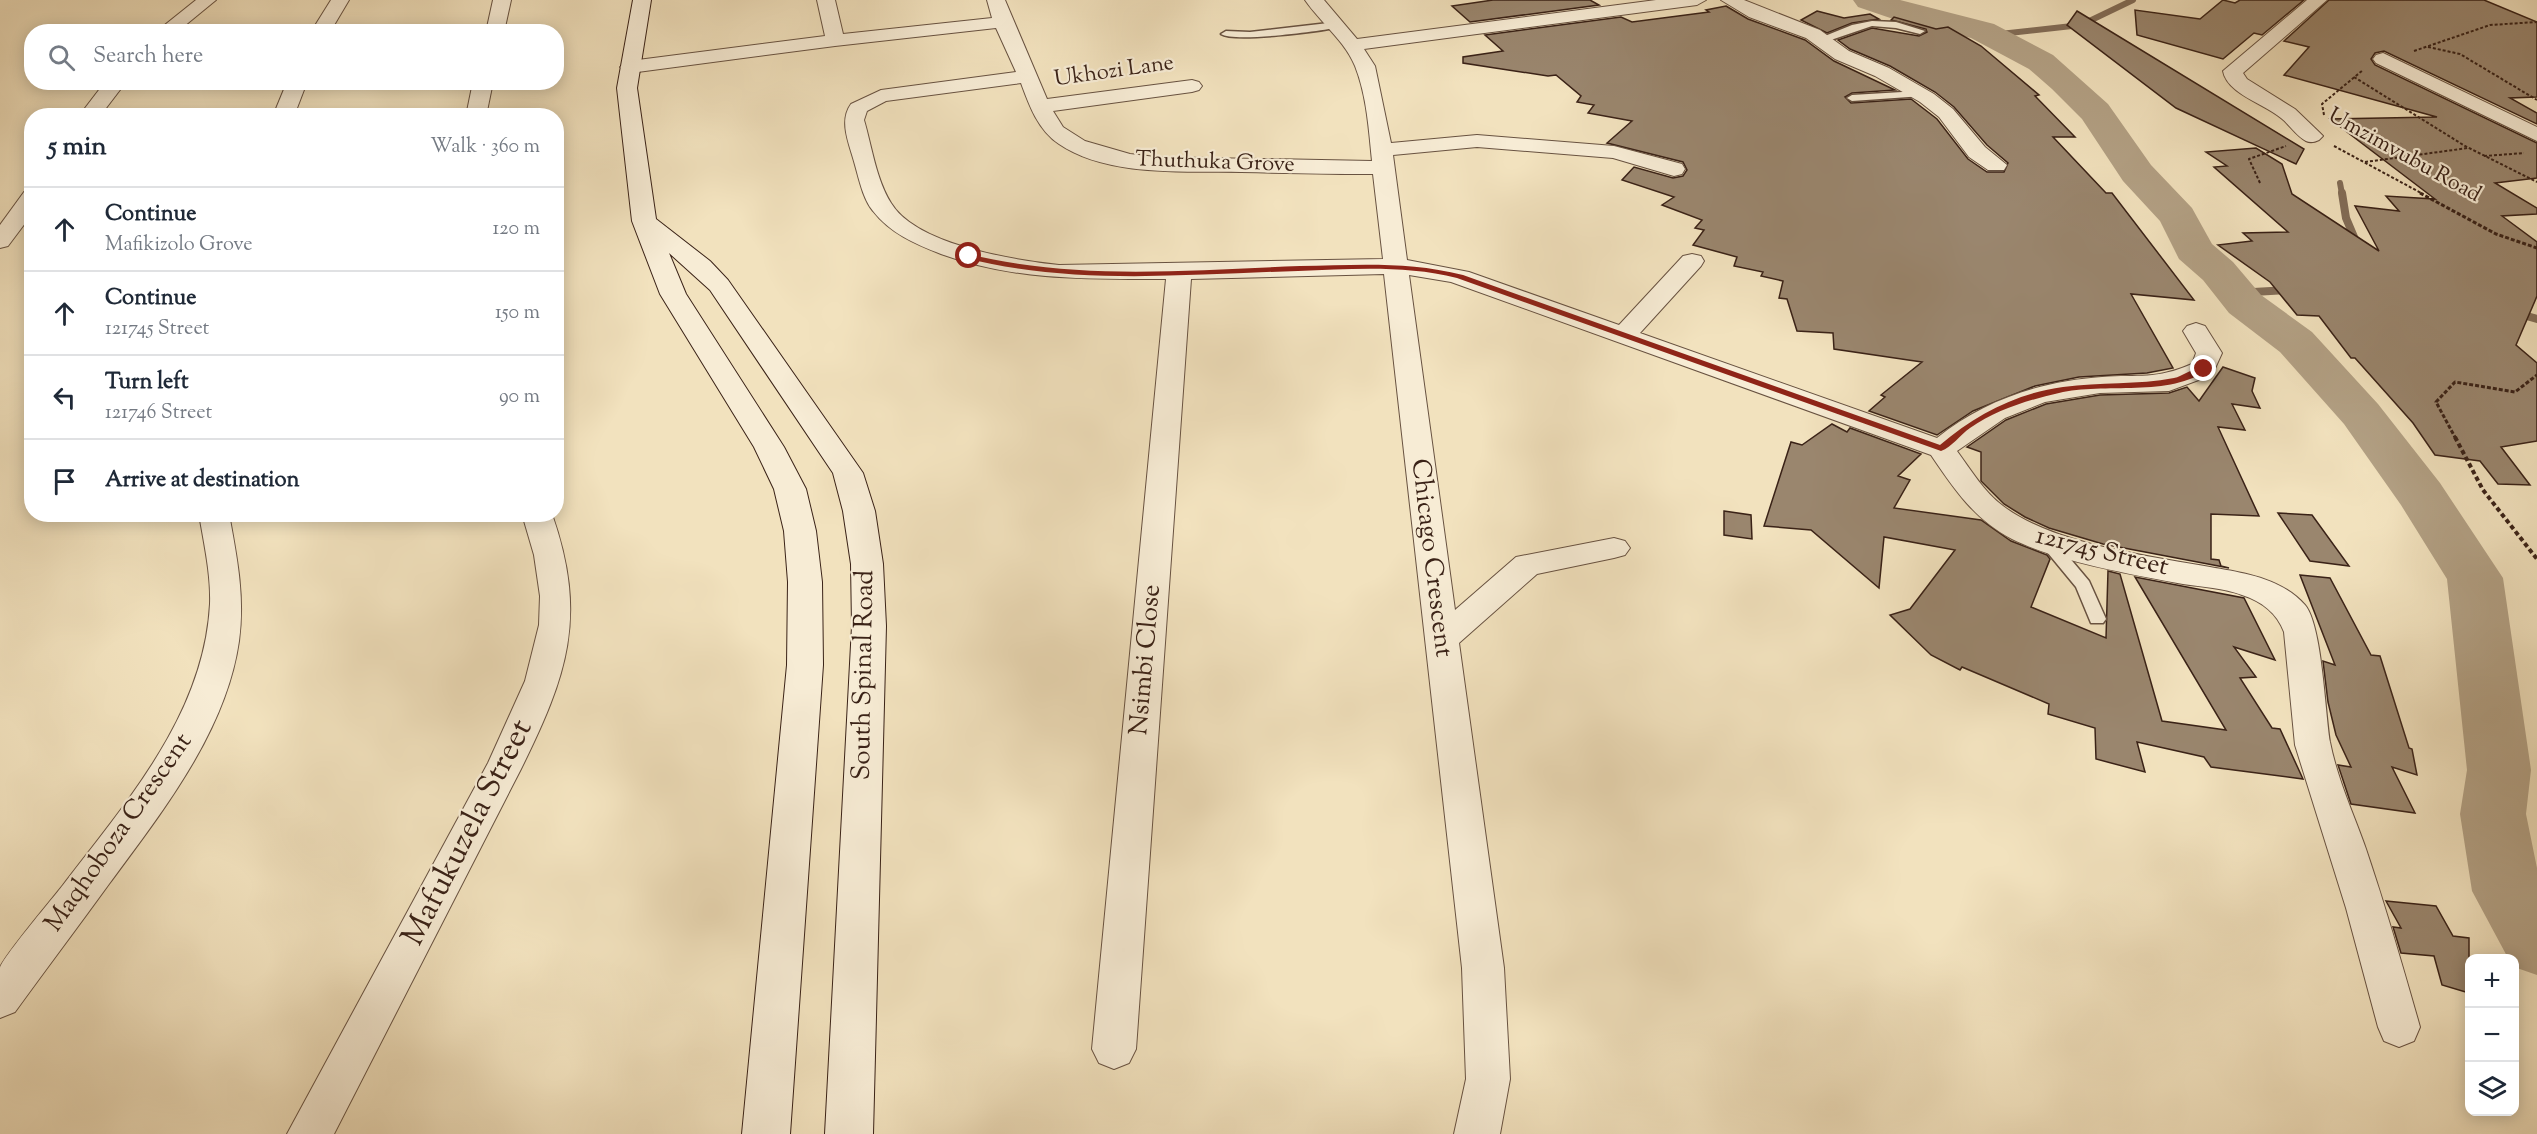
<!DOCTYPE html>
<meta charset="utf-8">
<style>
:root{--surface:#fff;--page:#f2f2f3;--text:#1f2937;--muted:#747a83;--line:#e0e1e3}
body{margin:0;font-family:"Sorts Mill Goudy",serif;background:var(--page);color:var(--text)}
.controls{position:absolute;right:18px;bottom:18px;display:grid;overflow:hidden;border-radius:12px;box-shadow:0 3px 15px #0003}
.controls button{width:54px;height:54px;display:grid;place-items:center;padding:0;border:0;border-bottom:2px solid var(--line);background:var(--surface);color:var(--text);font:30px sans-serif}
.stop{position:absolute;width:18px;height:18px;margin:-14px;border:4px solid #8f2418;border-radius:50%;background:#fff}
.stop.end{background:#8f2418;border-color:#fff;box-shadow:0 2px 6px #0008}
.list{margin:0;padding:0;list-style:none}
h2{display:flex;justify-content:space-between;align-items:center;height:78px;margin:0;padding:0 24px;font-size:26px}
h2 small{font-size:20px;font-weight:400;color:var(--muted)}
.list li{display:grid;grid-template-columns:39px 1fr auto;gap:18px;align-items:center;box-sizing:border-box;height:84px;padding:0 24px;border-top:2px solid var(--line)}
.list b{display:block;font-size:22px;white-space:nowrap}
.list p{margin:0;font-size:20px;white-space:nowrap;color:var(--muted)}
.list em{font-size:20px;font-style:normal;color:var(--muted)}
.icon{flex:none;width:33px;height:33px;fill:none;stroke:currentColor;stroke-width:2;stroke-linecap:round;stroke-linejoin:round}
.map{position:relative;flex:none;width:2537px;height:1134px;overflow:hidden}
.search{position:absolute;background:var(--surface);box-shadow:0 3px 15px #0003;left:24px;top:24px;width:540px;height:66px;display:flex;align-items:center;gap:15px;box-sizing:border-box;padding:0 21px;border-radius:24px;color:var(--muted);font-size:22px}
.panel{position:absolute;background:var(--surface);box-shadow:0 3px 15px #0003;left:24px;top:108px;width:540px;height:414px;border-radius:24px}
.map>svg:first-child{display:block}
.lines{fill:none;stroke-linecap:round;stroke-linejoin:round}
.stream-far2{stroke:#836e59;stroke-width:6}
.stream-far1{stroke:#836e59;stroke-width:8}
.stream{stroke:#836e59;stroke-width:11}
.river{fill:#b3a185;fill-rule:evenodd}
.building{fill:#9a866e;stroke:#3a2217;stroke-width:1.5}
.lane-casing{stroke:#685241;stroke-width:3}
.street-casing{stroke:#685241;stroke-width:2}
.secondary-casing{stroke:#3a2217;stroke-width:2}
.path-far2{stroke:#3a2217;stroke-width:2;stroke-dasharray:3 2;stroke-linecap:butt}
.path-far1{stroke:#3a2217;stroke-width:3;stroke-dasharray:4 2;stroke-linecap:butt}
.path{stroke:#3a2217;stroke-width:4;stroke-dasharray:4.5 3;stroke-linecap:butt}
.lane{fill:#f7ecd5;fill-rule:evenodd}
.street{fill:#f7ecd5;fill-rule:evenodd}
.secondary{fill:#f7ecd5;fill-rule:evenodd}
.route{fill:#8f2418}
.labels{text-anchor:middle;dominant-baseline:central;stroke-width:4.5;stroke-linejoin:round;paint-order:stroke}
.far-street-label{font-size:22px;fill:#3a2217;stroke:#f7ecd5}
.street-label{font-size:26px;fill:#3a2217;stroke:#f7ecd5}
.near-street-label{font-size:32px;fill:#3a2217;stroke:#f7ecd5}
</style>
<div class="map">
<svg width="2537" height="1134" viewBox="0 0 2537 1134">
<rect width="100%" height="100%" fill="#f2e2be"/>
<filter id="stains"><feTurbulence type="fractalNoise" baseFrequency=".00333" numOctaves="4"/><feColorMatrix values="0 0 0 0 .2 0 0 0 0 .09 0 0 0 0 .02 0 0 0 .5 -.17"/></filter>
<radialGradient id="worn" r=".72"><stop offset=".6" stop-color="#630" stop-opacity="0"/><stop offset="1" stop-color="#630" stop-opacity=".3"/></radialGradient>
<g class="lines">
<g class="stream-far2">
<polyline points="1991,35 2081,25 2133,0"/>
<polyline points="2340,183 2342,194"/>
</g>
<g class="stream-far1">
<polyline points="2342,193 2346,218 2357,244"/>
<polyline points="2236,293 2289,290"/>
<polyline points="2516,313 2537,319"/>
</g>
<polyline class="stream" points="2507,891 2537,897"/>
<polygon class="river" points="1853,0 1900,0 1994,24 2053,55 2108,104 2151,165 2192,208 2212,244 2233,262 2261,295 2312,332 2378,404 2440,483 2503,578 2531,770 2526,814 2537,868 2537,975 2514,967 2514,958 2508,958 2472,891 2460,814 2467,770 2447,579 2401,505 2344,424 2280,352 2229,313 2203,280 2179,259 2160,221 2123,181 2082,119 2052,89 2029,69 1971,38 1902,22 1858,7"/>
</g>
<g class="building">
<polygon points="1493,0 1590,0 1599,5 1470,22 1452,6"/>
<polygon points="2223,0 2235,3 2240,0 2304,0 2262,35 2254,33 2223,59 2137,35 2135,10 2200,19"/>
<polygon points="2329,0 2484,0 2537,22 2537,97 2510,98 2537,113 2537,124 2384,51 2375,53 2371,59 2375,65 2537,143 2537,178 2495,183 2537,208 2537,214 2502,216 2537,242 2537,296 2516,345 2537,363 2537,441 2501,447 2530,485 2498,484 2480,461 2435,455 2413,423 2355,358 2351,358 2319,316 2297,315 2270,282 2218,245 2252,241 2243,233 2288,232 2214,167 2227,166 2206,152 2256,148 2282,164 2292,194 2379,251 2355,206 2399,211 2386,196 2435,199 2330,119 2437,117 2284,75 2309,47 2284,41"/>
<polygon points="1726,6 1748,19 1805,40 1834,61 1895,90 1852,93 1845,97 1851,103 1911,99 1937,119 1968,159 1987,172 2004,172 2008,163 1987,145 1954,107 1935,92 1890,66 1850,49 1838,40 1872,28 1919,36 1927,32 1926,29 1891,20 1894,17 1936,29 1948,27 1981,46 2039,95 2035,96 2075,137 2053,137 2106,193 2112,193 2194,300 2131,294 2173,368 2147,373 2079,377 2035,386 1973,411 1937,435 1869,411 1885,397 1881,395 1922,362 1834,349 1833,333 1797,331 1787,299 1779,298 1783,281 1761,276 1763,272 1734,266 1737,257 1693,245 1704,230 1695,228 1702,220 1662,205 1674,197 1622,180 1634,167 1673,178 1683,176 1687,170 1683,162 1607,143 1632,121 1588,113 1594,105 1577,102 1581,96 1556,75 1548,76 1463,63 1463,57 1503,51 1485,35 1621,17 1632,22 1709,12 1706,10"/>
<polygon points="1817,11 1844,18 1870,14 1879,19 1852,23 1827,33 1801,20"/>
<polygon points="2077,11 2304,149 2296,164 2176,108 2067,25"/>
<polygon points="2223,367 2255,378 2252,391 2260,408 2232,404 2245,430 2218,427 2259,516 2211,514 2211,559 2219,560 2221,566 2229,568 2103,544 2049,528 2025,517 2004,504 1981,481 1981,452 1967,447 2006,420 2046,404 2100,395 2169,393 2187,387 2199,401"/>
<polygon points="1832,424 1847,432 1850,428 1921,454 1898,476 1910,480 1894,508 1981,520 2011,541 2047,555 2050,559 2031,607 2106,638 2108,571 2120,574 2162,721 2226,730 2135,577 2244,598 2275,660 2234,647 2256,677 2240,678 2272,728 2280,729 2303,779 2211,767 2204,757 2137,742 2145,772 2096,759 2095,728 2048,714 2049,704 1962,667 1960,670 1931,655 1890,615 1910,609 1955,550 1884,537 1879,588 1811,530 1764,526 1791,442 1802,445"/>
<polygon points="1724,511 1751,515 1752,539 1724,535"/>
<polygon points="2278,513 2312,515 2349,566 2310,561"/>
<polygon points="2300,575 2330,578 2371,655 2380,656 2409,748 2412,749 2417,775 2392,767 2415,813 2351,804 2338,765 2351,767 2336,735 2328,702 2323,661 2335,665"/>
<polygon points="2386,901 2436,906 2453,936 2469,938 2469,993 2442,985 2434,956 2401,953 2393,927 2401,928"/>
</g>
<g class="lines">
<defs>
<g id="lane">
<polygon points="1872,21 1896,22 1925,31 1920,34 1896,28 1872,26 1825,42 1820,43 1815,40 1852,25"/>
<path d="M1337 22 1342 25 1340 27C1321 31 1234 43 1221 34L1226 31 1250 32Z"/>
<polygon points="1919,91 1924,94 1923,96 1852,101 1847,98 1852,95"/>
<polygon points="2046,536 2052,537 2089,581 2106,619 2103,623 2091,623 2076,587 2038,541"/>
</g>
<g id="street">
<polygon points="196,0 216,0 177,32 156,32"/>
<polygon points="331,0 349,0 330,32 311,32"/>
<polygon points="493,0 511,0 504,32 486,32"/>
<path d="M817 0H835L843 34 992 18 987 0H1005L1047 99 1192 80 1199 82 1202 86 1199 90 1192 92 1053 111 1063 127 1085 141 1130 154 1156 157 1372 161C1369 132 1367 96 1355 66 1345 41 1320 22 1305 0H1324L1357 39 1656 0H1706L1697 5 1364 49 1375 66 1391 143 1477 135 1614 146 1682 164 1685 169 1682 174 1674 176 1613 158 1477 147 1393 155 1407 260 1469 272 1619 325 1683 256 1692 254 1701 256 1704 261 1701 266 1640 333 1937 438C1984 400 2042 381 2102 377 2140 374 2155 380 2192 364L2196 353 2183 331 2187 326 2196 323 2205 326 2222 353 2212 375 2169 391 2100 393 2045 402 2005 418 1957 451C1971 470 1984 492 2003 506 2053 544 2148 556 2210 567 2244 573 2281 578 2305 605 2322 625 2325 711 2330 742 2337 778 2354 815 2366 849 2386 908 2403 967 2420 1027L2414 1041 2399 1047 2384 1041 2378 1027 2346 908 2295 745 2284 632C2277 613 2261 601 2242 595 2224 588 2202 587 2183 584 2134 575 2056 561 2012 539 1974 519 1954 489 1931 455L1451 282 1409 275 1455 610 1516 557 1614 538 1625 541 1630 548 1625 555 1614 558 1537 574 1459 643 1504 968 1510 1079 1500 1134H1454L1466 1079 1462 968 1384 274 1191 279 1136 1049 1129 1063 1114 1069 1099 1063 1092 1049 1166 279C1089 279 1015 281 941 254 915 244 890 233 873 211 863 199 859 179 855 165 850 145 838 122 851 104L881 90 1016 72 996 28 835 46 630 73 620 67 630 61 825 36ZM1021 83C1029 105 1038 130 1059 144 1107 177 1185 171 1241 172 1285 173 1329 174 1373 174L1383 259 1059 265C1014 260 916 245 891 203 876 179 872 147 864 120L867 111 886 101Z"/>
<polygon points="1721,0 1744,0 1820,30 1849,51 1889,68 1934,94 1953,109 1985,147 2007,165 2004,170 1988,170 1969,157 1939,117 1920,102 1875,76 1835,59 1806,38 1749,17"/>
<path d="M2307 0H2327L2243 73 2247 79 2295 109 2319 132 2323 136 2319 140C2315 142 2310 143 2306 141 2296 136 2289 124 2281 118 2265 104 2227 94 2223 71Z"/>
<polygon points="2383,53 2537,127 2537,141 2376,63 2373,59 2376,55"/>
<polygon points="105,82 126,82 100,116 79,116"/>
<polygon points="287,82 307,82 294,116 273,116"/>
<polygon points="473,82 493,82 486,116 466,116"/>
<polygon points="32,190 32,214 8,246 0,248 0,225 24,192"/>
<path d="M199 514H229C237 557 245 597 239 641 226 732 162 812 109 884 78 927 46 969 15 1012L0 1018C0 1002 0 983 0 968 2 958 53 898 63 885 127 801 204 715 210 604 211 574 204 544 199 514Z"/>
<path d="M522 514H552C588 617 567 676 521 769L334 1134H287L488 763 525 681 539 625 540 596 534 555Z"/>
</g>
<polygon id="secondary" points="633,0 651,0 637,88 656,219 710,261 728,280 863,473 875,511 883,564 886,626 873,1134 825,1134 852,626 851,564 843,511 833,473 710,290 669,253 686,294 784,447 806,489 816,531 822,582 823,665 790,1134 742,1134 787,665 788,582 784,531 774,489 754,447 660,294 632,221 617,88"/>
</defs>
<use href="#lane" class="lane-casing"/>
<use href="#street" class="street-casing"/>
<use href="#secondary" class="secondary-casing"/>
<g class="path-far2">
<polyline points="2428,47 2460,54 2537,100"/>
<polyline points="2414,51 2490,25 2537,22"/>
<polyline points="2354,77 2465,146 2537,182"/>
<polyline points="2324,115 2322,104 2363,70"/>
<polyline points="2334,146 2423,194"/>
<polyline points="2484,156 2524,153"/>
<polyline points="2365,162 2468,148"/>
<polyline points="2260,183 2249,159 2286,146"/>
</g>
<g class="path-far1">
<polyline points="2420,193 2496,234 2537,248"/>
<polyline points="2456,439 2436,402 2455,382 2515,392 2537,375"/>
</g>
<polyline class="path" points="2455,437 2483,490 2537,559"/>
<use href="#lane" class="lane"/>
<use href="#street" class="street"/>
<use href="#secondary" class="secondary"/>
</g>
<path class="route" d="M969 254C1075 281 1190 270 1300 266 1356 265 1408 261 1463 275L1940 445C1975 415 2017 393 2063 387 2100 382 2138 385 2174 378 2184 376 2198 363 2208 369 2171 398 2103 382 2059 393 2028 400 1996 410 1970 428 1960 435 1952 447 1941 451L1457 278C1405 265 1352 269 1298 271 1189 274 1073 286 966 258Z"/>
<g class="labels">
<g class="far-street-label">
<text transform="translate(1114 72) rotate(-8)">Ukhozi Lane</text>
<text transform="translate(2404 156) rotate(29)">Umzimvubu Road</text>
<text transform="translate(1215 163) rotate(2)">Thuthuka Grove</text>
</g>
<g class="street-label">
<text transform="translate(2102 552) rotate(14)">121745 Street</text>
<text transform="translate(1431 558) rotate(83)">Chicago Crescent</text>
<text transform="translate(1146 660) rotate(-85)">Nsimbi Close</text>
<text transform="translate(864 675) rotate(-89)">South Spinal Road</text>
<text transform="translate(119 833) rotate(-55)">Maqhoboza Crescent</text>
</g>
<g class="near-street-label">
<text transform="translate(468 833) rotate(-63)">Mafukuzela Street</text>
</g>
</g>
<rect width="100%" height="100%" filter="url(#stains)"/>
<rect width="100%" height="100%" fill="url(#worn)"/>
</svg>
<div class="controls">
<button>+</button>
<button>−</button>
<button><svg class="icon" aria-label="layers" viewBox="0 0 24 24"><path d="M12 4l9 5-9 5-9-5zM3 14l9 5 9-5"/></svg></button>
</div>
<div class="stop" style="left:969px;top:256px"></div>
<div class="stop end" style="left:2204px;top:369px"></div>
<div class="search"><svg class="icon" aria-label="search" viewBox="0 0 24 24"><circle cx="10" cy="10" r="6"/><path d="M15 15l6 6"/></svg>Search here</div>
<section class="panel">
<h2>5 min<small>Walk · 360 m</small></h2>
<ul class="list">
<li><svg class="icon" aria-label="ahead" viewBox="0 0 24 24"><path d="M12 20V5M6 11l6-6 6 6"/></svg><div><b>Continue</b><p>Mafikizolo Grove</p></div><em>120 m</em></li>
<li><svg class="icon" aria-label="ahead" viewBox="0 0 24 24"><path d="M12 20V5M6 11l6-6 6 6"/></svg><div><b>Continue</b><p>121745 Street</p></div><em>150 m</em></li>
<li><svg class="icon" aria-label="left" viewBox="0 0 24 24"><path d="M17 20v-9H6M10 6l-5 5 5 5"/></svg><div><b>Turn left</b><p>121746 Street</p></div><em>90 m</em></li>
<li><svg class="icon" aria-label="arrive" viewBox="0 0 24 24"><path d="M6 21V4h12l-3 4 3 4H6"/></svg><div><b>Arrive at destination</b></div></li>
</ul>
</section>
</div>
